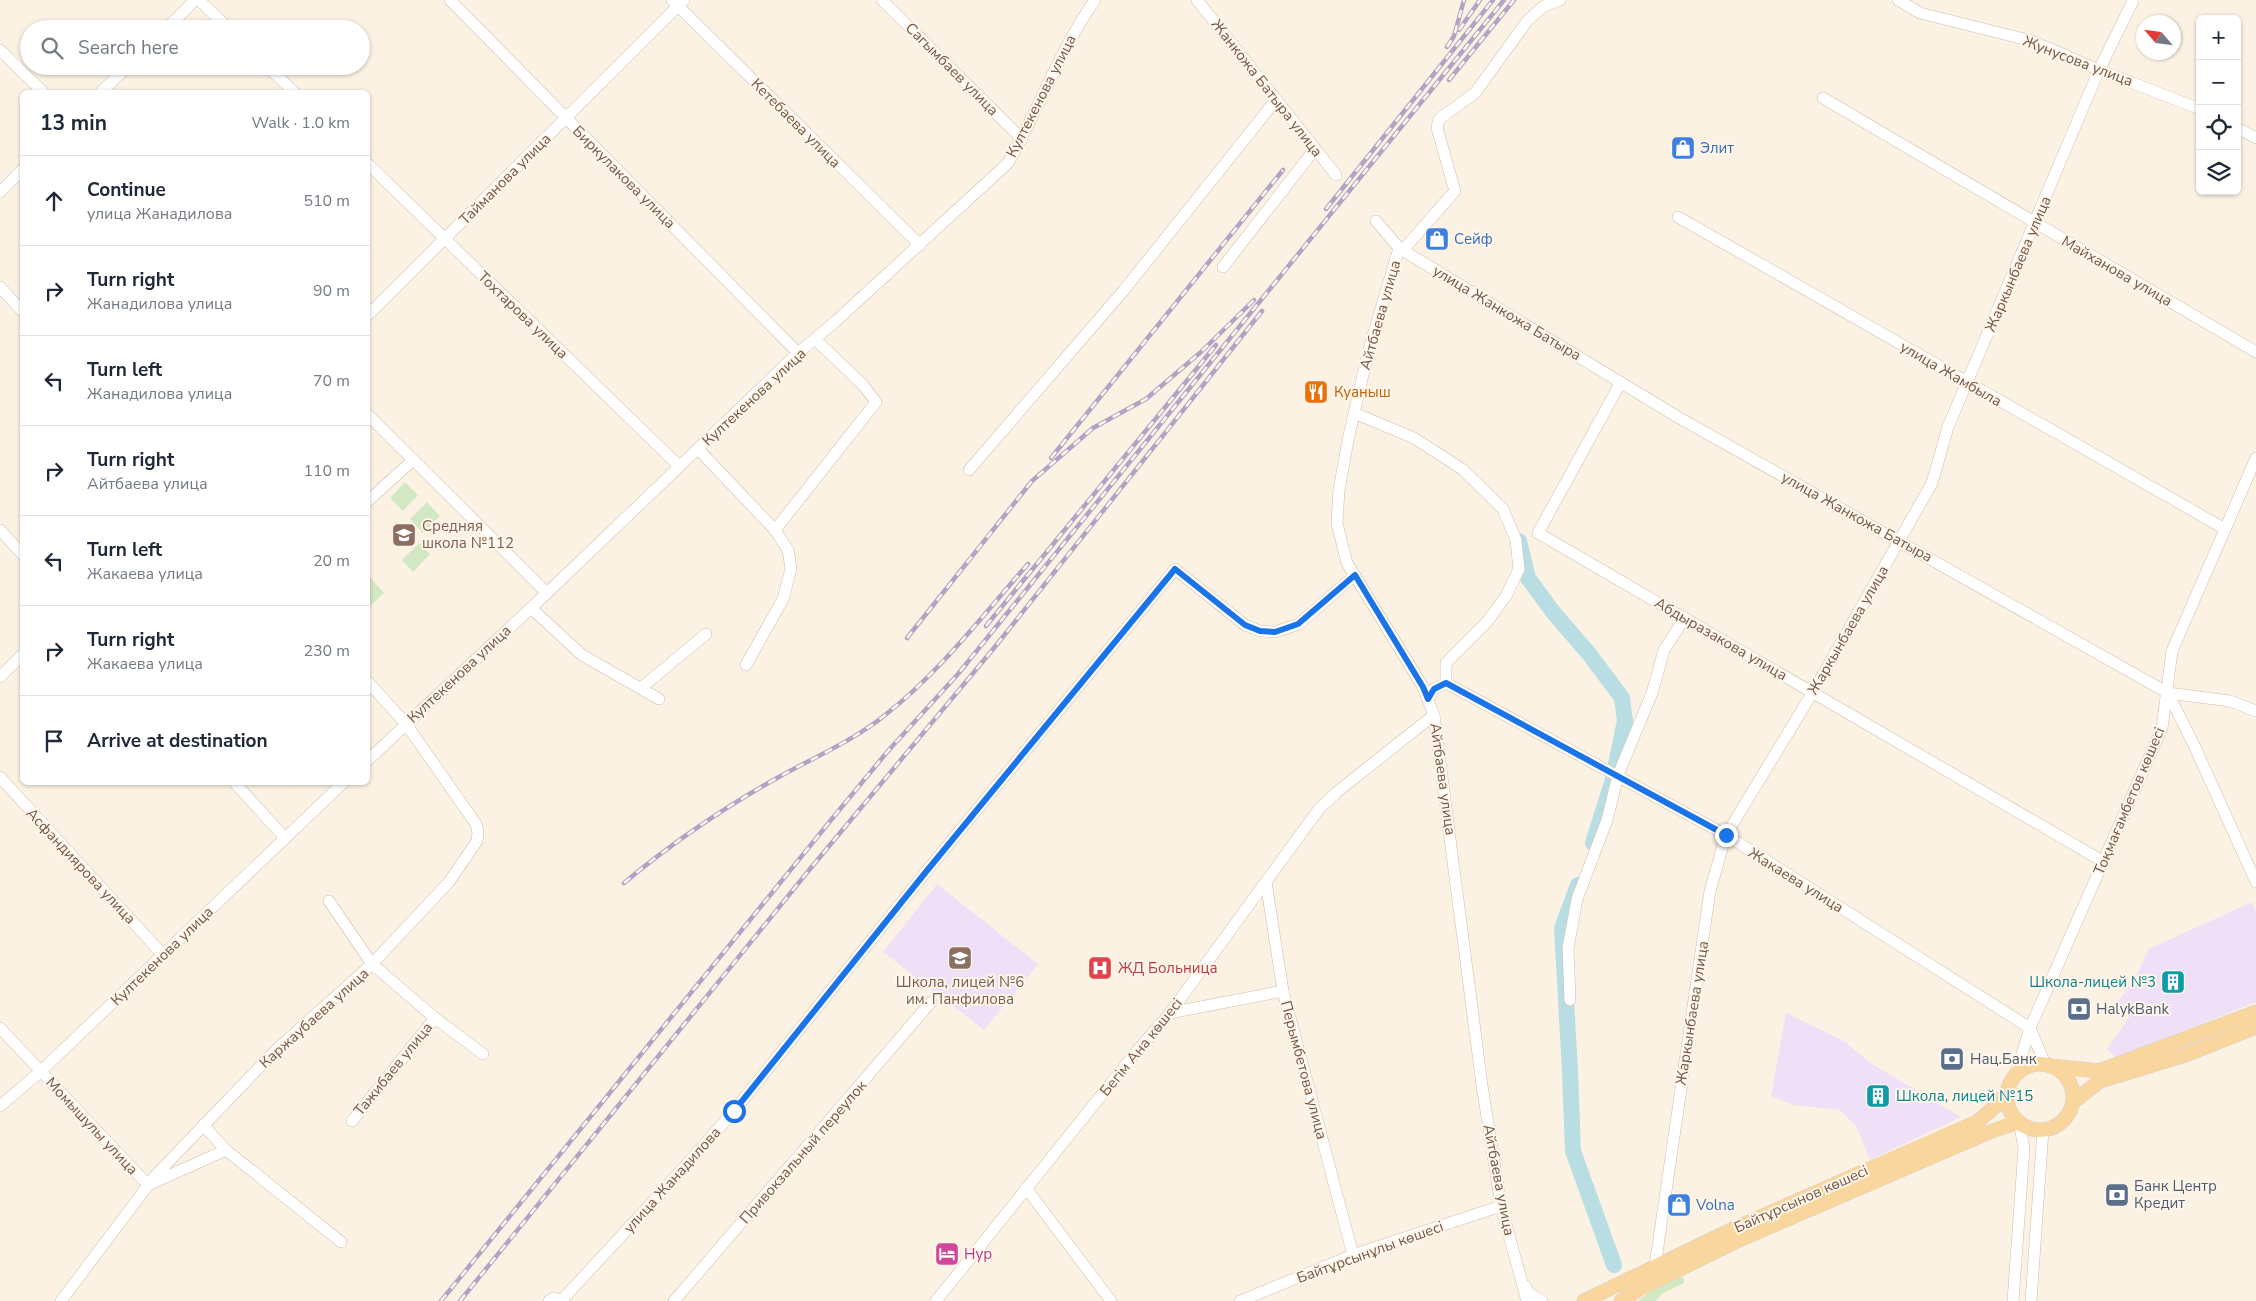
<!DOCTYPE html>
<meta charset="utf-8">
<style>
:root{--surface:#fff;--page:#f6f6f7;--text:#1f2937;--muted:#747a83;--line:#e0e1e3}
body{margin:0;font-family:"Nunito Sans",sans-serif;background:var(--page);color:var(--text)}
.controls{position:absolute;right:15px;top:15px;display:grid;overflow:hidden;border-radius:8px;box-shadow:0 1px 4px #0004}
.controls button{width:45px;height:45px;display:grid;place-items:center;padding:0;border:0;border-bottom:1px solid var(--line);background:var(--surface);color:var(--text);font:25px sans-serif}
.compass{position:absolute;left:2136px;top:15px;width:45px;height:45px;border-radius:50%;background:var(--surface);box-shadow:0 1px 4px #0004;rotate:298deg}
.stop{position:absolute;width:15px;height:15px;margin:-11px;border:4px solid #1a73e8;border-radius:50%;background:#fff}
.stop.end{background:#1a73e8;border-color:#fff;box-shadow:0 1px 5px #0008}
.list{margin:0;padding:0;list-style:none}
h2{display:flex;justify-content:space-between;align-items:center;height:65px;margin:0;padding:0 20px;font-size:21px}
h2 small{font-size:16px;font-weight:400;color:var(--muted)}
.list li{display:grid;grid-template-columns:32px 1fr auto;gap:15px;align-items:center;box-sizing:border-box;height:90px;padding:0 20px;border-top:1px solid var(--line)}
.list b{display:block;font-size:19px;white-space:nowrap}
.list p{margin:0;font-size:16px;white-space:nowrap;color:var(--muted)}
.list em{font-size:16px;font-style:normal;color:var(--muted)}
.icon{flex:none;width:28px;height:28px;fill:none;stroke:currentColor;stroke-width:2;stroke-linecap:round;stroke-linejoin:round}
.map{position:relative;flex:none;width:2256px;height:1301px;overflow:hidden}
.search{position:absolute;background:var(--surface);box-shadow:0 1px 4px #0004;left:20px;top:20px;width:350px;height:55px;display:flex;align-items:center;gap:12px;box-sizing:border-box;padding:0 18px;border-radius:28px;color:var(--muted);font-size:19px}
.panel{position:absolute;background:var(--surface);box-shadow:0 1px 4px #0004;left:20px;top:90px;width:350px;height:695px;border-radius:8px}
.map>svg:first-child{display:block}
.education{fill:#efe0f8}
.green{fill:#d2e8c2}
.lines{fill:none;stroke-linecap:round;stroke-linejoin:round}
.river{stroke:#b8dee4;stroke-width:16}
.minor-casing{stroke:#cfbcad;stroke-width:12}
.major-casing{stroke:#d8d0cc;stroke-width:15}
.minor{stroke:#fff;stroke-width:11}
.major{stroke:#f9d69d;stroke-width:14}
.rail-casing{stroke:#b4a2c4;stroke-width:4.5}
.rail{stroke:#fff6e9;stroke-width:2.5;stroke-dasharray:8;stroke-linecap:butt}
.route{stroke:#1a73e8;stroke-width:6}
.labels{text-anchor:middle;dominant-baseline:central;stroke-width:4;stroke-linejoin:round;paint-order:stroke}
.street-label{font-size:15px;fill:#73584a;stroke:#fff6e9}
.shop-label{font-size:15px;fill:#366cbe;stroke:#fff6e9;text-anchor:start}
.food-label{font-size:15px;fill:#c56008;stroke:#fff6e9;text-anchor:start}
.education-label{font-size:15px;fill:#785e54;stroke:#fff6e9;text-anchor:start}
.health-label{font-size:15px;fill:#be3a42;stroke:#fff6e9;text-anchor:start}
.culture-label{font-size:15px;fill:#0d838f;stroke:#fff6e9;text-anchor:end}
.service-label{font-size:15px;fill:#4e5e75;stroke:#fff6e9;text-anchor:start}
.hotel-label{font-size:15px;fill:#b23c85;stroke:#fff6e9;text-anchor:start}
</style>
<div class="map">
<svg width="2256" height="1301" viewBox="0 0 2256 1301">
<rect width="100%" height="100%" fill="#fbf2e3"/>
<g class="education">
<polygon points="937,884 1038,964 984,1030 883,952"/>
<polygon points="2252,902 2256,913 2256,1002 2116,1058 2107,1049 2130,1016 2118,1002 2136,977 2149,949"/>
<polygon points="1786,1013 1844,1041 1869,1062 1961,1117 1870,1160 1856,1126 1840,1110 1794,1105 1771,1096"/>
</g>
<g class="green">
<polygon points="405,482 418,495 403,511 390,498"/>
<polygon points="427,502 440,516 423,533 410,519"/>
<polygon points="419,543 430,554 413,572 402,560"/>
<polygon points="368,575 384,593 370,606 368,603"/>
<polygon points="1679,1277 1684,1278 1684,1283 1663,1293 1656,1301 1638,1301 1653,1289"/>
</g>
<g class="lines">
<g class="river">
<polyline points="1519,541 1528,578 1553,612 1590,655 1622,698 1625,721 1612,783 1593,843"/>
<polyline points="1578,885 1562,928 1570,1071 1573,1151 1614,1265"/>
</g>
<defs>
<g id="minor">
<polyline points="199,0 229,29"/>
<polyline points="450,0 798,353"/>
<polyline points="672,0 920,245"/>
<polyline points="882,0 1022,139"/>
<polyline points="1197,0 1336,175"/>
<polyline points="1898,0 1920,13 2032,41 2099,70 2200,109"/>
<polyline points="166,29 195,0"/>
<polyline points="0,50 43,92"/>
<polyline points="267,66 294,92"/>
<polyline points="101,92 128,66"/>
<polyline points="1823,98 2256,352"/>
<polyline points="2237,128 2256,138"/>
<polyline points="368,164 679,466"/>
<polyline points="0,192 22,170"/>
<polyline points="1678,217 2225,529"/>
<polyline points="1376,221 1399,248 1676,416 2168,693 2194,745 2256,882"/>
<polyline points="1399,248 1369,349 1349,435 1339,490 1337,523 1347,563 1423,687 1434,715 1482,1085 1501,1206 1527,1301"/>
<polyline points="1403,250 1455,191 1437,128 1439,119 1475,93 1528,20 1544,6 1560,0"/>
<polyline points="1223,267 1315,149"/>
<polyline points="0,287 22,311"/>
<polyline points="368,315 684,0"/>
<polyline points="1621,382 1538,533 2104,862"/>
<polyline points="1354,413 1414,438 1462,469 1503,509 1516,540 1519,569 1506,596 1487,622 1446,663 1446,683"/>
<polyline points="368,415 547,593"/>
<polyline points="698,449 775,530 788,550 791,569 783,599 746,665"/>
<polyline points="969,470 1124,290 1276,100"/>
<polyline points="368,501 413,460"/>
<polyline points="0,530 22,554"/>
<polyline points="775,530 876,402 863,385 816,340"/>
<polyline points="531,608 582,655 659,699"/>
<polyline points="0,677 22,655"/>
<polyline points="641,688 706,634"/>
<polyline points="2168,693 2230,701 2256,711"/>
<polyline points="1428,699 1434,689 1446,683 1726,835 2030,1028"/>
<path d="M368 760 547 593 798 353 836 321 1008 163C1039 109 1059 51 1095 0"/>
<polyline points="0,777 163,955"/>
<polyline points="234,782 285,838"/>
<polyline points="1266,882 1283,991 1353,1255"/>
<polyline points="329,901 372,964 435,1018 483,1054"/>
<polyline points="1570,1000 1568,948 1577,899 1607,820 1618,775 1652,693 1664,650 1685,618"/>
<polyline points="1170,1013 1283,991"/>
<polyline points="0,1028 148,1185 226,1150 341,1242"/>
<polyline points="2030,1028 2045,1064"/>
<polyline points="2015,1077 2030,1028 2162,728 2172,651 2256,458"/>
<polyline points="0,1106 41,1071 344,782"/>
<polyline points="352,1121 435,1018"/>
<polyline points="203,1125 226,1150"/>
<polyline points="1026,1188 1111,1301"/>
<polyline points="1654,1273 1710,891 1726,835 1813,692 1932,483 1948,427 2099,70 2133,1"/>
<polyline points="1525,1286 1529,1293 1542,1301"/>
<polyline points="562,1300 660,1194 734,1111 925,873 1175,569 1245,625 1260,631 1275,632 1299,624 1355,575"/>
<polyline points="61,1301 155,1176 276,1050 372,964 449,882 477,841 478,832 476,824 406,724 368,682"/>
<polyline points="549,1301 554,1298 563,1301"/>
<polyline points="674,1301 931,1002"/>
<polyline points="936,1301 1137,1051 1170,1013 1319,809 1337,792 1434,715"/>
<polyline points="1240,1301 1353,1255 1501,1206"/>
<polyline points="2013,1301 2024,1148 2019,1122"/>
<polyline points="2031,1301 2043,1130"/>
</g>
<g id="major">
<circle cx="2040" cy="1097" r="33"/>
<polyline points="2051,1066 2099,1071 2256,1012"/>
<polyline points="2073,1102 2100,1081 2188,1054 2256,1027"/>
<polyline points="1584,1301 1733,1229 1977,1122 1998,1104 2009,1089"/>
<polyline points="1621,1301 1639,1289 1739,1240 1989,1132 2019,1122"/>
</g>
</defs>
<use href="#minor" class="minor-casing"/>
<use href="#major" class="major-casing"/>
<use href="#minor" class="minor"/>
<use href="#major" class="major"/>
<defs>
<g id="rail">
<polyline points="1459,30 1480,0"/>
<polyline points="1447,47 1454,36 1464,0"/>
<polyline points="1449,80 1514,0"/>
<polyline points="1326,209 1493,0"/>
<polyline points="1051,458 1283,170"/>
<polyline points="986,626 1216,345"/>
<polyline points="907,638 1032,481 1093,428 1146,399 1201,352 1254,300"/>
<path d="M624 883C672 843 722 809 777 778 811 759 855 740 885 715 940 672 983 615 1028 564"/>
<polyline points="441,1301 831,820 888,751 958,674 1504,0"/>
<polyline points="460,1301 810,869 994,648 1262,311"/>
</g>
</defs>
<use href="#rail" class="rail-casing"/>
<use href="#rail" class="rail"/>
</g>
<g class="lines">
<polyline class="route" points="734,1111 925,873 1175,569 1245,625 1260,631 1275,632 1298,624 1355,575 1423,687 1428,699 1434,689 1446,683 1726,835"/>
</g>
<defs>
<symbol id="shop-square" viewBox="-11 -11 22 22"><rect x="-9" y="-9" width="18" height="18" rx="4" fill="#3f7fe0" stroke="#fff6e9"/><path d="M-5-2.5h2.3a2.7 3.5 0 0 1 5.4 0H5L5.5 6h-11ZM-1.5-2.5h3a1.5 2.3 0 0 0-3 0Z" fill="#fff"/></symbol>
<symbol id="restaurant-square" viewBox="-11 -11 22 22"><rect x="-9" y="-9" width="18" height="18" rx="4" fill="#e8710a" stroke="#fff6e9"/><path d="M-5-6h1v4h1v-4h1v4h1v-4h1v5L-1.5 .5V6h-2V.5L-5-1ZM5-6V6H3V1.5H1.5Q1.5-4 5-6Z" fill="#fff"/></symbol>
<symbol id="school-square" viewBox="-11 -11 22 22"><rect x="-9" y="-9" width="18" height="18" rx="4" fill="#8d6e63" stroke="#fff6e9"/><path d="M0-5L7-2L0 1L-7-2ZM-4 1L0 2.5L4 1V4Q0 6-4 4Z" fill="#fff"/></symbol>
<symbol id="hospital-square" viewBox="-11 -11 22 22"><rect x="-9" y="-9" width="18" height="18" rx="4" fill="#e0444e" stroke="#fff6e9"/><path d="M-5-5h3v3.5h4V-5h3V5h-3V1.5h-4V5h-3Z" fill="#fff"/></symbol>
<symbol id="building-square" viewBox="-11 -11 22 22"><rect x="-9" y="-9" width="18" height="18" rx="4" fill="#0f9aa8" stroke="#fff6e9"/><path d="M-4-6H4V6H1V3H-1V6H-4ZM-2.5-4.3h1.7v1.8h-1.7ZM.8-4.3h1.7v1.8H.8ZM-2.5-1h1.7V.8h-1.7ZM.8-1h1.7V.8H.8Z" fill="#fff"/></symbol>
<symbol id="bank-square" viewBox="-11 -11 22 22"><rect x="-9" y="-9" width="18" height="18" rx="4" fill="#5c6f8a" stroke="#fff6e9"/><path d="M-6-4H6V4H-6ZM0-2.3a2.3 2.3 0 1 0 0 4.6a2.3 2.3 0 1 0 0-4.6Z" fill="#fff"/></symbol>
<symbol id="hotel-square" viewBox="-11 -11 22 22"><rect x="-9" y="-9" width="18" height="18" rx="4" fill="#d1479c" stroke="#fff6e9"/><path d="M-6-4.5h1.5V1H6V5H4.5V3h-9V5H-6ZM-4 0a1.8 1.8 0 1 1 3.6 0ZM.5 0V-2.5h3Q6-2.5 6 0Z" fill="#fff"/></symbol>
</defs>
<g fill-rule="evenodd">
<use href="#shop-square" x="1669" y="134" width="28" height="28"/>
<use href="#shop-square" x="1423" y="225" width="28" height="28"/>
<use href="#restaurant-square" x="1302" y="378" width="28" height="28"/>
<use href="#school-square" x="390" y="521" width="28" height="28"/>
<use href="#school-square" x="946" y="944" width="28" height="28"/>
<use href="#hospital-square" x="1086" y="954" width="28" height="28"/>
<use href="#building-square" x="2159" y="968" width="28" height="28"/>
<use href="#bank-square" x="2065" y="995" width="28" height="28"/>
<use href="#bank-square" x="1938" y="1045" width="28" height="28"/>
<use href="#building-square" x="1864" y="1082" width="28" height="28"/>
<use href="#bank-square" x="2103" y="1181" width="28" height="28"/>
<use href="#shop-square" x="1665" y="1191" width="28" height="28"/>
<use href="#hotel-square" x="933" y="1240" width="28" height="28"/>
</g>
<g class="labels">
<g class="street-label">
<text transform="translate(2078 61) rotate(21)">Жунусова улица</text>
<text transform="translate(952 69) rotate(45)">Сагымбаев улица</text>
<text transform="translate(1267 88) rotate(52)">Жанкожа Батыра улица</text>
<text transform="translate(1041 96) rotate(-63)">Култекенова улица</text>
<text transform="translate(796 123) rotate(45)">Кетебаева улица</text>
<text transform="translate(624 177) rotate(45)">Биркулакова улица</text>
<text transform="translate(505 179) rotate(-45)">Тайманова улица</text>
<text transform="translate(2018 264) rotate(-67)">Жаркынбаева улица</text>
<text transform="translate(2117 271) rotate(30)">Майханова улица</text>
<text transform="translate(1507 313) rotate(31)">улица Жанкожа Батыра</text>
<text transform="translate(523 315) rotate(44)">Тохтарова улица</text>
<text transform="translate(1380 315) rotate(-74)">Айтбаева улица</text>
<text transform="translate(1951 374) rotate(30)">улица Жамбыла</text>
<text transform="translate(754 397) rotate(-43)">Култекенова улица</text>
<text transform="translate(1857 517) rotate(29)">улица Жанкожа Батыра</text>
<text transform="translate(1848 630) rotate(-60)">Жаркынбаева улица</text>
<text transform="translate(1721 639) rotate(30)">Абдыразакова улица</text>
<text transform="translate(459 674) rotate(-43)">Култекенова улица</text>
<text transform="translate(1443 779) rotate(82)">Айтбаева улица</text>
<text transform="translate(2129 801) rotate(-67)">Тоқмағамбетов көшесі</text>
<text transform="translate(81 866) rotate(47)">Асфандиярова улица</text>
<text transform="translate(1796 880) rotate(32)">Жакаева улица</text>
<text transform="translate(162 956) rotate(-44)">Култекенова улица</text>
<text transform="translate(1692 1013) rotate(-81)">Жаркынбаева улица</text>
<text transform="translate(314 1018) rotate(-42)">Каржаубаева улица</text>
<text transform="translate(1141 1047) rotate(-51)">Бегім Ана көшесі</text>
<text transform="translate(393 1069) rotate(-51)">Тажибаев улица</text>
<text transform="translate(1304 1070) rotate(75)">Перымбетова улица</text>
<text transform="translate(92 1126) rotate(47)">Момышулы улица</text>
<text transform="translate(803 1152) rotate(-49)">Привокзальный переулок</text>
<text transform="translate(672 1180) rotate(-48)">улица Жанадилова</text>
<text transform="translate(1499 1180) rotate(79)">Айтбаева улица</text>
<text transform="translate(1801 1199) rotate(-24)">Байтұрсынов көшесі</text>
<text transform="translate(1370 1252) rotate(-20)">Байтұрсынұлы көшесі</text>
</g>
<g class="shop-label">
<text x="1700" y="148">Элит</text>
<text x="1454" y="239">Сейф</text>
<text x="1696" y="1205">Volna</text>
</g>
<g class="food-label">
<text x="1334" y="392">Куаныш</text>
</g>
<g class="education-label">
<text x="422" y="526">Средняя<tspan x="422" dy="17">школа №112</tspan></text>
<text x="960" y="982" text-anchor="middle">Школа, лицей №6<tspan x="960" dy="17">им. Панфилова</tspan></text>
</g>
<g class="health-label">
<text x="1118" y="968">ЖД Больница</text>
</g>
<g class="culture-label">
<text x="2156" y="982">Школа-лицей №3</text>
<text x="1896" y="1096" text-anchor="start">Школа, лицей №15</text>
</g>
<g class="service-label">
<text x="2096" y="1009">HalykBank</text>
<text x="1970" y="1059">Нац.Банк</text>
<text x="2134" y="1186">Банк Центр<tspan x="2134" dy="17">Кредит</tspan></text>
</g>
<g class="hotel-label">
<text x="964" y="1254">Нур</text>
</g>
</g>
</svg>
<div class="controls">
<button>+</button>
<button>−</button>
<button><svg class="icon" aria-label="locate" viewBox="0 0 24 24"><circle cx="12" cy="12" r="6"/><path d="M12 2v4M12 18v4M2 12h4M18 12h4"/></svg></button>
<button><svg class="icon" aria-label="layers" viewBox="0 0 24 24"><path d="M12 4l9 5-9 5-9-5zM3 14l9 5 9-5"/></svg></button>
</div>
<svg class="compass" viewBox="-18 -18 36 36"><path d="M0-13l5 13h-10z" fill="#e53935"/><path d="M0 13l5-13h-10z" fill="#747a83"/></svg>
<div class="stop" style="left:734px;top:1111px"></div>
<div class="stop end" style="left:1726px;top:835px"></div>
<div class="search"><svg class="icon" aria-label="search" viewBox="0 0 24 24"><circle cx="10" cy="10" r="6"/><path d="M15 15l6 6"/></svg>Search here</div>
<section class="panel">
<h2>13 min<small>Walk · 1.0 km</small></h2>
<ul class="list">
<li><svg class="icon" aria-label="ahead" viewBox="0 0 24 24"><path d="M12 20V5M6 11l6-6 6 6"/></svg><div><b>Continue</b><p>улица Жанадилова</p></div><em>510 m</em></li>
<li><svg class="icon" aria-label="right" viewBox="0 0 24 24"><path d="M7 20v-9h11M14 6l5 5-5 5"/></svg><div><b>Turn right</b><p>Жанадилова улица</p></div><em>90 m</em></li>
<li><svg class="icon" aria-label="left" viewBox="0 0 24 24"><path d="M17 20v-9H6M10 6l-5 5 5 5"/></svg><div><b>Turn left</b><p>Жанадилова улица</p></div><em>70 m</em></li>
<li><svg class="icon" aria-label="right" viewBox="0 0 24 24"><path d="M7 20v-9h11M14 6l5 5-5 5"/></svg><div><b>Turn right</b><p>Айтбаева улица</p></div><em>110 m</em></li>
<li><svg class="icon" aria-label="left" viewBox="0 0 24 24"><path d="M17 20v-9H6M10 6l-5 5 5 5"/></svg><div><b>Turn left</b><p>Жакаева улица</p></div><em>20 m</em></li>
<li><svg class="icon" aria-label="right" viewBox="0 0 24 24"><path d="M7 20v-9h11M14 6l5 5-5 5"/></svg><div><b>Turn right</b><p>Жакаева улица</p></div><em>230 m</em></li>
<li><svg class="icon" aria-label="arrive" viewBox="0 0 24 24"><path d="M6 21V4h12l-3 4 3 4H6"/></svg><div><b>Arrive at destination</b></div></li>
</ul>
</section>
</div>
